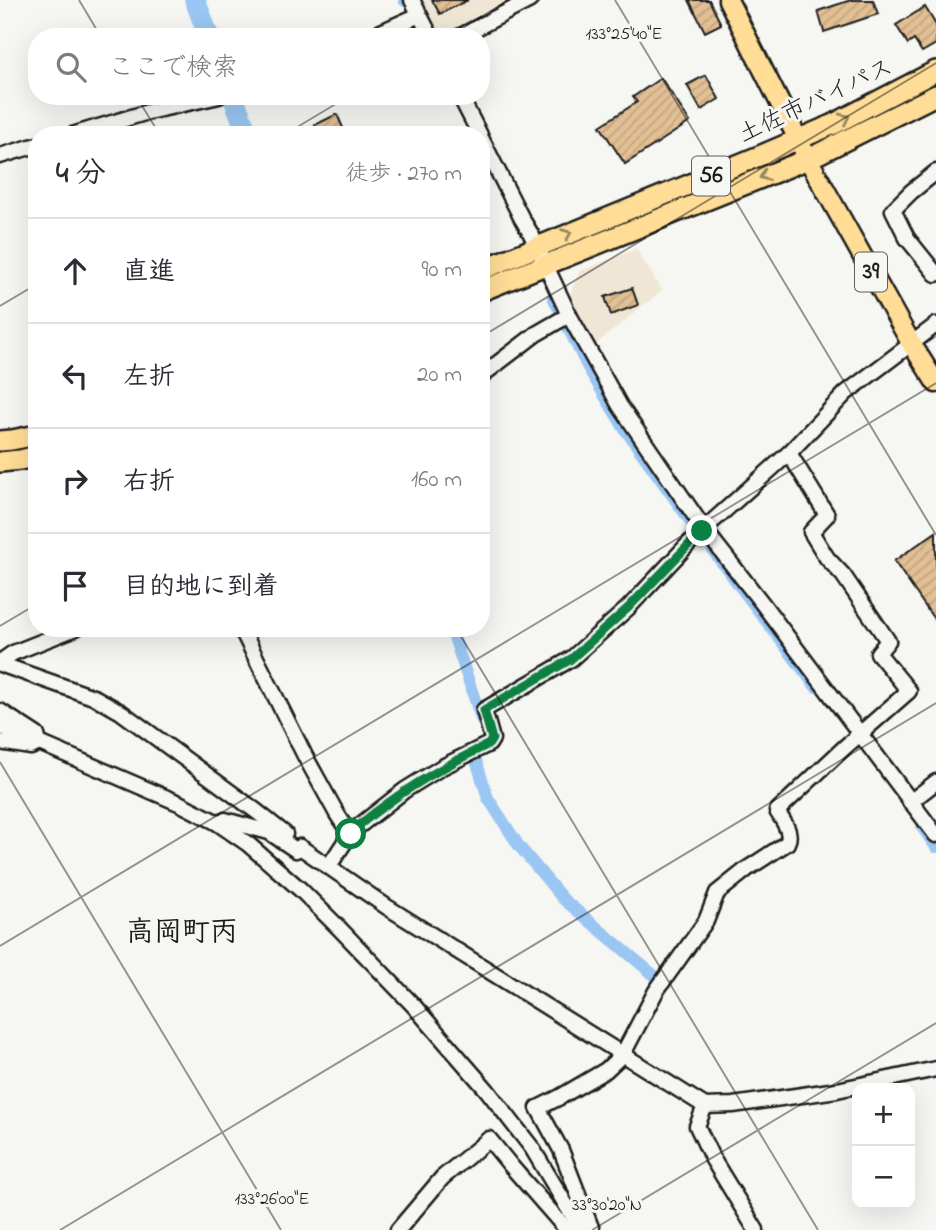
<!DOCTYPE html>
<html lang="ja">
<meta charset="utf-8">
<style>
:root{--surface:#fff;--page:#f7f7f7;--text:#2b2b33;--muted:#7c7c81;--line:#e1e1e2}
body{margin:0;font-family:"Indie Flower","Klee One",sans-serif;background:var(--page);color:var(--text)}
.controls{position:absolute;right:21px;bottom:21px;display:grid;overflow:hidden;border-radius:14px;box-shadow:0 7px 28px #0002}
.controls button{width:63px;height:63px;display:grid;place-items:center;padding:0;border:0;border-bottom:2px solid var(--line);background:var(--surface);color:var(--text);font:35px sans-serif}
.stop{position:absolute;width:21px;height:21px;margin:-16px;border:5px solid #0b8043;border-radius:50%;background:#fff}
.stop.end{background:#0b8043;border-color:#fff;box-shadow:0 2px 7px #0008}
.list{margin:0;padding:0;list-style:none}
h2{display:flex;justify-content:space-between;align-items:center;height:91px;margin:0;padding:0 28px;font-size:30px}
h2 small{font-size:23px;font-weight:400;color:var(--muted)}
.list li{display:grid;grid-template-columns:46px 1fr auto;gap:21px;align-items:center;box-sizing:border-box;height:105px;padding:0 28px;border-top:2px solid var(--line)}
.list b{display:block;font-size:26px;white-space:nowrap}
.list em{font-size:23px;font-style:normal;color:var(--muted)}
.icon{flex:none;width:38px;height:38px;fill:none;stroke:currentColor;stroke-width:2;stroke-linecap:round;stroke-linejoin:round}
.map{position:relative;flex:none;width:936px;height:1230px;overflow:hidden}
.search{position:absolute;background:var(--surface);box-shadow:0 7px 28px #0002;left:28px;top:28px;width:462px;height:77px;display:flex;align-items:center;gap:18px;box-sizing:border-box;padding:0 24px;border-radius:28px;color:var(--muted);font-size:26px}
.panel{position:absolute;background:var(--surface);box-shadow:0 7px 28px #0002;left:28px;top:126px;width:462px;height:511px;border-radius:28px}
.map>svg:first-child{display:block}
.built{fill:#f0e6d6}
.lines{fill:none;stroke-linecap:round;stroke-linejoin:round}
.canal{stroke:#99c6f3;stroke-width:12}
.river{stroke:#99c6f3;stroke-width:21}
.building{fill:url(#building-hatch);stroke:#1c1c1c;stroke-width:2}
.minor-casing{stroke:#1c1c1c;stroke-width:19}
.major-casing{stroke:#1c1c1c;stroke-width:23}
.highway-casing{stroke:#1c1c1c;stroke-width:24}
.minor{stroke:#f6f6f2;stroke-width:14}
.major{stroke:#ffdd96;stroke-width:18}
.highway{stroke:#ffdd96;stroke-width:19}
.oneway{stroke:#99865f}
.route{stroke:#0b8043;stroke-width:9}
.ticks{fill:none;stroke:#1c1c1c;stroke-width:2;stroke-opacity:0.45}
.labels{text-anchor:middle;dominant-baseline:central;stroke-width:6;stroke-linejoin:round;paint-order:stroke}
.shield{fill:#f6f6f2;stroke:#5d5d5c;stroke-width:2}
.shield-label{font-size:23px;font-weight:bold;fill:#1c1c1c}
.street-label{font-size:24px;fill:#1c1c1c;stroke:#f6f6f2}
.quarter-label{font-size:28px;font-weight:bold;fill:#1c1c1c;stroke:#f6f6f2}
.ticks-label{font-size:18px;text-anchor:middle;fill:#1c1c1c;stroke:#f6f6f2;stroke-width:6;stroke-linejoin:round;paint-order:stroke}
</style>
<div class="map">
<svg width="936" height="1230" viewBox="0 0 936 1230">
<defs>
<pattern id="building-hatch" width="6" height="6" patternUnits="userSpaceOnUse" patternTransform="scale(1.75)"><rect width="6" height="6" fill="#e2bf94"/><path d="M-1 1l2-2M0 6l6-6M5 7l2-2" fill="none" stroke="#c1a47f"/></pattern>
</defs>
<rect width="100%" height="100%" fill="#f6f6f2"/>
<filter id="ink" filterUnits="userSpaceOnUse"><feTurbulence type="fractalNoise" baseFrequency=".0143" numOctaves="2"/><feDisplacementMap in="SourceGraphic" scale="14" xChannelSelector="R" yChannelSelector="G"/><feConvolveMatrix kernelMatrix="1 2 1 2 8 2 1 2 1" color-interpolation-filters="sRGB"/></filter>
<g filter="url(#ink)">
<g class="built">
<polygon points="420,0 519,0 450,37 439,37"/>
<polygon points="636,249 662,290 594,346 569,298 579,272"/>
</g>
<g class="lines">
<g class="canal">
<polyline points="404,0 405,1"/>
<polyline points="553,297 588,368 624,428 701,536"/>
<polyline points="713,551 816,687"/>
<polyline points="451,628 482,721"/>
<polyline points="474,754 488,798 519,846 563,899 655,976"/>
<polyline points="922,827 936,847"/>
</g>
<g class="river">
<polyline points="195,0 209,37"/>
<polyline points="234,99 248,135"/>
</g>
</g>
<g class="building">
<polygon points="432,0 468,0 440,14"/>
<polygon points="689,0 709,0 721,24 705,32"/>
<polygon points="851,0 873,0 878,14 824,32 818,11"/>
<polygon points="925,7 936,25 936,44 922,52 914,40 908,44 896,25"/>
<polygon points="706,75 719,99 701,110 687,85"/>
<polygon points="661,78 690,122 625,164 600,126 637,102 633,97"/>
<polygon points="337,114 346,135 319,135 315,125"/>
<polygon points="632,288 638,305 611,315 605,297"/>
<polygon points="936,532 936,622 894,561"/>
</g>
<g class="lines">
<defs>
<g id="minor">
<polyline points="412,0 431,37"/>
<polyline points="370,37 419,15"/>
<polyline points="459,37 530,0"/>
<polyline points="460,96 480,135"/>
<polyline points="72,135 148,112 219,96"/>
<polyline points="481,138 522,219 531,234 569,315 620,406 704,529 762,603 936,835"/>
<polyline points="0,156 37,145"/>
<polyline points="936,172 911,192 893,210 907,238 936,274"/>
<polyline points="481,376 536,334 569,315"/>
<polyline points="241,628 305,756 337,814 350,834 329,866"/>
<polyline points="0,662 13,653 76,628"/>
<polyline points="0,664 96,698 121,712 256,811 285,834"/>
<polyline points="0,711 37,735 39,743 31,747 0,742"/>
<polyline points="0,726 181,804 216,822 248,844 301,890 339,928 414,1006 487,1090 532,1148 581,1230"/>
<polyline points="910,802 936,782"/>
<polyline points="216,822 225,820 269,832 296,850 300,847 387,907 705,1106 733,1105 837,1090 936,1069"/>
<polyline points="350,833 405,790 442,767 489,744 492,739 484,710 571,659 628,608 695,537 789,453 846,393 936,325"/>
<polyline points="705,1106 697,1126 712,1158 756,1230"/>
<polyline points="398,1230 442,1178 489,1139 511,1166 567,1230"/>
<path d="M592 1230 561 1150 538 1108 560 1097 606 1070 623 1054 656 991 706 921 717 893 747 869 787 843C793 832 782 820 777 811L845 747 909 691 878 653 888 641 843 575 827 558 811 532 827 515 789 453"/>
</g>
<polyline id="major" points="728,0 808,159 911,343 936,383"/>
<g id="highway">
<polyline points="481,270 764,154 834,124 936,71"/>
<polyline points="481,291 808,159 936,95"/>
<polyline points="0,441 12,440 37,435"/>
<polyline points="0,462 20,460 37,456"/>
</g>
</defs>
<use href="#minor" class="minor-casing"/>
<use href="#major" class="major-casing"/>
<use href="#highway" class="highway-casing"/>
<use href="#minor" class="minor"/>
<use href="#major" class="major"/>
<use href="#highway" class="highway"/>
</g>
<defs><path id="oneway-chevron" d="M-2-3.5L2.5 0L-2 3.5" fill="none" stroke-width="1.6" stroke-linecap="round" stroke-linejoin="round" transform="scale(1.75)"/></defs>
<g class="oneway">
<use href="#oneway-chevron" transform="translate(845 118) rotate(-26)"/>
<use href="#oneway-chevron" transform="translate(764 176) rotate(158)"/>
<use href="#oneway-chevron" transform="translate(567 234) rotate(-22)"/>
</g>
</g>
<g class="lines" filter="url(#ink)">
<path class="route" d="M351 834C359 824 373 814 384 806 417 781 452 762 489 744L492 739 484 710 571 659 628 608 702 531"/>
</g>
<path class="ticks" d="M79 0 101 37M615 0 936 535M448 37 509 0M136 96 160 135M284 135 349 96M0 306 37 284M481 337 936 63M0 626 37 604M456 628 818 1230M0 762 281 1230M0 946 936 383M60 1230 936 703M592 1230 936 1023"/>
<g class="labels">
<g class="shield">
<rect x="692" y="156.5" width="38" height="39" rx="5"/>
<rect x="855" y="252.5" width="32" height="39" rx="5"/>
</g>
<g class="shield-label">
<text x="711" y="176">56</text>
<text x="871" y="272">39</text>
</g>
<g class="street-label">
<text transform="translate(816 102) rotate(-25)">土佐市バイパス</text>
</g>
<g class="quarter-label">
<text x="182" y="933">高岡町丙</text>
</g>
</g>
<g class="ticks-label">
<text x="624" y="39">133°25'40"E</text>
<text x="272" y="1204">133°26'00"E</text>
<text x="607" y="1210">33°30'20"N</text>
</g>
</svg>
<div class="controls">
<button>+</button>
<button>−</button>
</div>
<div class="stop" style="left:351px;top:834px"></div>
<div class="stop end" style="left:702px;top:531px"></div>
<div class="search"><svg class="icon" aria-label="search" viewBox="0 0 24 24"><circle cx="10" cy="10" r="6"/><path d="M15 15l6 6"/></svg>ここで検索</div>
<section class="panel">
<h2>4 分<small>徒歩 · 270 m</small></h2>
<ul class="list">
<li><svg class="icon" aria-label="ahead" viewBox="0 0 24 24"><path d="M12 20V5M6 11l6-6 6 6"/></svg><div><b>直進</b></div><em>90 m</em></li>
<li><svg class="icon" aria-label="left" viewBox="0 0 24 24"><path d="M17 20v-9H6M10 6l-5 5 5 5"/></svg><div><b>左折</b></div><em>20 m</em></li>
<li><svg class="icon" aria-label="right" viewBox="0 0 24 24"><path d="M7 20v-9h11M14 6l5 5-5 5"/></svg><div><b>右折</b></div><em>160 m</em></li>
<li><svg class="icon" aria-label="arrive" viewBox="0 0 24 24"><path d="M6 21V4h12l-3 4 3 4H6"/></svg><div><b>目的地に到着</b></div></li>
</ul>
</section>
</div>
